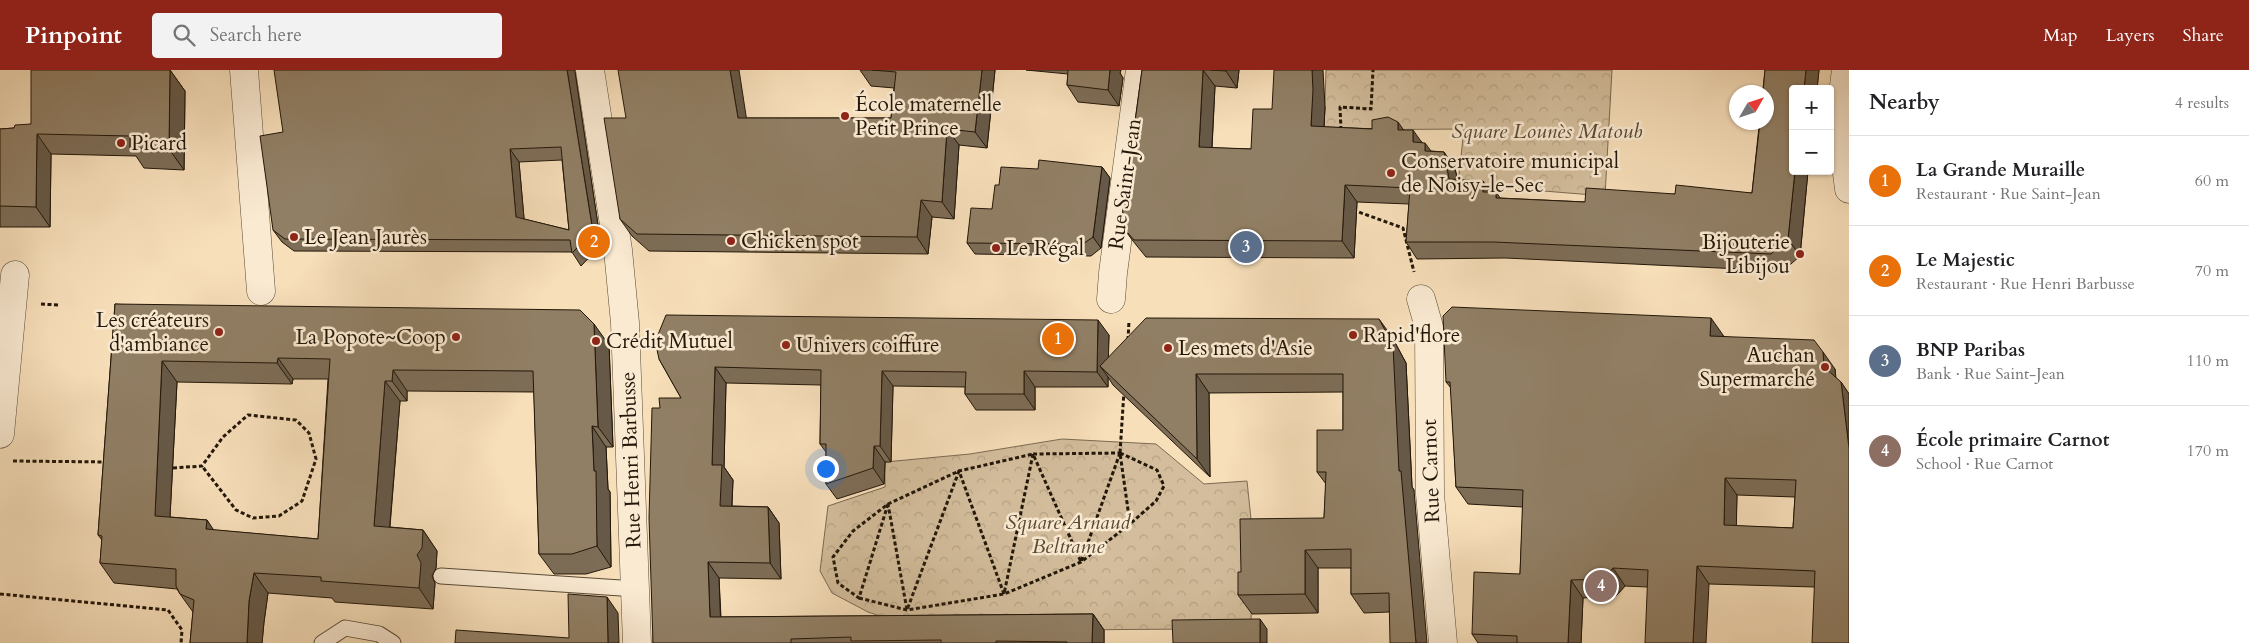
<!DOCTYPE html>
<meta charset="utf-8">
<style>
:root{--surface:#fff;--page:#f2f2f2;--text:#202124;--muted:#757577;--line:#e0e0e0;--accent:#8f2418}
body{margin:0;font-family:Cardo,serif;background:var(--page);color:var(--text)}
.controls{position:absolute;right:15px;top:15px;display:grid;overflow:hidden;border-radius:5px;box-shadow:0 1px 4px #0004}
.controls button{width:45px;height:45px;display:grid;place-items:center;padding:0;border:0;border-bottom:1px solid var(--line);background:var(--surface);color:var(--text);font:25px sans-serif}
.compass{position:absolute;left:1729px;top:15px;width:45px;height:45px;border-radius:50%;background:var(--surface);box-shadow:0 1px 4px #0004;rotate:51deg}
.you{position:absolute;left:825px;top:398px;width:18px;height:18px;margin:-12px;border:4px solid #fff;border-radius:50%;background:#1a73e8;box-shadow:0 0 0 8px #1a73e833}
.badge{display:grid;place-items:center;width:32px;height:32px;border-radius:50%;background:var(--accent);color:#fff;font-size:16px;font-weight:700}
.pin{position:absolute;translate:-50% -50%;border:2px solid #fff;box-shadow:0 1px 5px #0006}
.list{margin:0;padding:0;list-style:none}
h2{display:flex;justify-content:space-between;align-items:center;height:65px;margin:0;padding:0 20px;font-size:21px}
h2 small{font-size:16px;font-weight:400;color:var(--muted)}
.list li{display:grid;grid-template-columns:32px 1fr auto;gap:15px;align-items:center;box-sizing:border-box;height:90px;padding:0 20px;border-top:1px solid var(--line)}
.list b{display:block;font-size:19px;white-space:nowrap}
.list p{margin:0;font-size:16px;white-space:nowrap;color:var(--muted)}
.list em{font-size:16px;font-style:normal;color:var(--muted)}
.icon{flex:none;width:28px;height:28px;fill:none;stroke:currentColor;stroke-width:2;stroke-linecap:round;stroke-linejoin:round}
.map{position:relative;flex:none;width:1849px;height:573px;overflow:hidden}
header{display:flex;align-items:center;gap:30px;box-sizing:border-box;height:70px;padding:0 25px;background:var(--accent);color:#fff}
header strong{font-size:24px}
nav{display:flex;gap:28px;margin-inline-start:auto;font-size:18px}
.search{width:350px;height:45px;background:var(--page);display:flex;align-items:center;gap:12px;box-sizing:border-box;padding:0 18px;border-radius:5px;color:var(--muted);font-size:19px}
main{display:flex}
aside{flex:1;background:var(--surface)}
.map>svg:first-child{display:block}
.forest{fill:url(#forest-crowns);stroke:#7b6a52}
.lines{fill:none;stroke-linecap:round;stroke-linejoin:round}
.lane-casing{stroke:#584935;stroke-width:17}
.street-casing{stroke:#584935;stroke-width:29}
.path{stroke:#231709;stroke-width:3;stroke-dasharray:4 2.5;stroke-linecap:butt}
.lane{stroke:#faead2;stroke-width:15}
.street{stroke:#faead2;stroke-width:28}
.wall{fill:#7d6d57;stroke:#231709;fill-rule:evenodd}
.shaded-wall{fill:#665947;stroke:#231709}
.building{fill:#917f65;stroke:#231709;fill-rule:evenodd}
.poi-dot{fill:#8f2418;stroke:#faead2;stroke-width:2}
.labels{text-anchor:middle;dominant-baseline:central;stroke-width:5;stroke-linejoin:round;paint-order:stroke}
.poi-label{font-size:21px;fill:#231709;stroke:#faead2;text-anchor:start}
.park-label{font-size:21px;font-style:italic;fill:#584935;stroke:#faead2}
.street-label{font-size:21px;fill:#231709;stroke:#faead2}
</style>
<header>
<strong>Pinpoint</strong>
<div class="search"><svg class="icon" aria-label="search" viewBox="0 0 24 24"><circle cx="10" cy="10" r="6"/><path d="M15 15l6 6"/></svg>Search here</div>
<nav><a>Map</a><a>Layers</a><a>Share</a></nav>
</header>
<main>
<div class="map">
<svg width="1849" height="573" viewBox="0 0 1849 573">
<defs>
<pattern id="forest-crowns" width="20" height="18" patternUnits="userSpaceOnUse" patternTransform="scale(1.25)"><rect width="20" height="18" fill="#d3bd9c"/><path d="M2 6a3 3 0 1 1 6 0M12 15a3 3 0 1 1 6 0" fill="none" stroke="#b5a285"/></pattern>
</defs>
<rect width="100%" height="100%" fill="#f7dfba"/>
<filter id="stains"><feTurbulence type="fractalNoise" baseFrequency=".004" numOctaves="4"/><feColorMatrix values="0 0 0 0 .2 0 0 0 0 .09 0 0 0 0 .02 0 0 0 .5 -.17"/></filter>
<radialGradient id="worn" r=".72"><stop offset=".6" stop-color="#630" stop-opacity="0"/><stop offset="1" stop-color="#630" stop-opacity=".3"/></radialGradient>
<g class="forest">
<polygon points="1326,0 1612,0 1605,126 1458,114 1464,59 1324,60"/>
<polygon points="1062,369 1156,374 1204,414 1247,411 1253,468 1251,552 1194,559 925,561 868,542 832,523 820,501 828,436 885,417 885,392 970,384"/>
</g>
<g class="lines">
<defs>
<g id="lane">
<polyline points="441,506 636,519"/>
<polyline points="322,573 345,558 379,564 393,573"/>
</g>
<g id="street">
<polyline points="244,0 261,221"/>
<polyline points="590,0 618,180 625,253 637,573"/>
<polyline points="1846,0 1840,48 1849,119"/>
<polyline points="1111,229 1113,203 1140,0"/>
<polyline points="1421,229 1429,257 1430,424 1443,573"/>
<polyline points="0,364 15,205"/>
</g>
</defs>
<use href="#lane" class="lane-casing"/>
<use href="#street" class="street-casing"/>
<g class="path">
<polyline points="1341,60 1340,37 1371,39 1373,0"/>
<polyline points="1353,140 1403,158 1414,202"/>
<polyline points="41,234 58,235"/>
<polyline points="1128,270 1129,251"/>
<polyline points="1120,383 1157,400 1164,416 1156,431 1130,454 1120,383 1124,321"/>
<polygon points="1120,383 1081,492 1033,384"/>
<polygon points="1033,384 1004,524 959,401"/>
<polyline points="13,391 107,392"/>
<polyline points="173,398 202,396 223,367 248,345 296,350 309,363 316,389 302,431 279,446 253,448 236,440 202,396"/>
<polyline points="888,434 859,528 838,513 833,487 853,461 888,434 959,401 907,540 888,434"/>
<polyline points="0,524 168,540 182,560 181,573"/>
<polyline points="859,528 907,540 1004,524 1081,492 1130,454"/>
</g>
<use href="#lane" class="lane"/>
<use href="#street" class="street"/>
</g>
<g class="wall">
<polygon points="170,0 185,21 184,100 144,98 136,86 51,84 50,157 0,157 0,59 14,58 31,54"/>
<polygon points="860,0 995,0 987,78 959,75 954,149 932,147 928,184 649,181 632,166 620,149 626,48 891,48 894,18 871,16"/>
<polygon points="1026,0 1121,0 1120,3 1123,8 1119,36 1078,32 1067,15 1068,4"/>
<polygon points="1142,0 1239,0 1237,18 1215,16 1212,78 1251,79 1272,39 1325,37 1324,57 1404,60 1422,72 1431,81 1444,82 1455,99 1458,110 1490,122 1500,128 1585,132 1675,124 1752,123 1765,0 1819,0 1817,19 1793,101 1808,101 1800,186 1783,201 1505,188 1417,189 1406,172 1409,134 1357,132 1354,188 1146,187 1133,171 1121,155"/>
<path d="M575 2 601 175 581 196 572 182 294 181 282 172 273 160ZM562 90 569 160 524 149 519 92Z"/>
<polygon points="1102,97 1110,108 1101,178 1091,186 975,184 967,173 992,139 999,115 1038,99"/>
<path d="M115 234 609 275 613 377H606L608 419 610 422 611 497 586 504H554L539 484 534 322 407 321V331H400L390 457 423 460 437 481 436 498 432 506 435 513 433 539 335 532 332 528 268 523 264 552 262 573H190L193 542 180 524 177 519 114 513 100 493 102 470 98 465ZM293 309H328L318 469 213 460 207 450 170 447 177 312 292 314Z"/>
<polygon points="1109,265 1108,287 1392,267 1406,293 1412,417 1414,420 1389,542 1364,543 1351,524 1351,498 1318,498 1318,543 1252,544 1238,525 1241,502 1324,448 1326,414 1317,402 1343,360 1343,322 1209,323 1210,407 1113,315 1108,307 1108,317 1035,317 1035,340 976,340 965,324 965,317 893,316 891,392 885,392 884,414 837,429 826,414 826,382 820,374 821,315 726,313 724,397 733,410 732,436 768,437 779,453 781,509 719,508 721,547 1093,544 1104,560 1104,573 653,573 660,338 681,328 659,289"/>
<path d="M1723 265V266L1835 299 1836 308 1841 312 1849 324V573L1815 517 1709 514 1647 517 1625 516 1616 526 1583 528 1581 573H1478L1472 564 1520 504 1523 437 1468 434 1456 417 1451 318 1446 312ZM1737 425 1795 427 1793 458 1736 456Z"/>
</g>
<g class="shaded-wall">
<polygon points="170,0 185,21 184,100 169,79"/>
<polygon points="567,0 575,0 575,2 601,175 593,162"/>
<polygon points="730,0 739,0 749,65 738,48"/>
<polygon points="982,0 995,0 987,78 975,62"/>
<polygon points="1110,0 1121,0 1120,3 1123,8 1119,36 1108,20"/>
<polygon points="1203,0 1215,16 1211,94 1199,77"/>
<polygon points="1226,0 1239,0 1237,18 1226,1"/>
<polygon points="1312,0 1323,0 1325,37 1323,73 1311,56"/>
<polygon points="1806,0 1819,0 1817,19 1804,19"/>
<polygon points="1398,52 1410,69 1398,60"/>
<polygon points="947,59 959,75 954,149 942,132"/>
<polygon points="1413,60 1425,77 1413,72"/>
<polygon points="37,64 51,84 50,157 36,137"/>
<polygon points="1425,73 1437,89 1425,81"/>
<polygon points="510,79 519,92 525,159 516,147"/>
<polygon points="1444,82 1455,99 1461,126 1449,109"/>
<polygon points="1102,97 1110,108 1101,178 1093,167"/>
<polygon points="1795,101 1808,101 1800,186 1788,169"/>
<polygon points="1483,111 1495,128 1483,122"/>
<polygon points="1345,115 1357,132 1354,188 1342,171"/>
<polygon points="1496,122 1508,139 1496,128"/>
<polygon points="921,130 932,147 928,184 917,167"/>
<polygon points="1711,248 1723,265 1722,283 1710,266"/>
<polygon points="1379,249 1392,267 1406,293 1412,417 1414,420 1427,573 1416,573 1399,401"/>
<polygon points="1098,250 1109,265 1108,304 1100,296 1108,307 1108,317 1097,302"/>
<polygon points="594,254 609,275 613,377 598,357"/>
<polygon points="1823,282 1835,299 1836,314 1824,297"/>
<polygon points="278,288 293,309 292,314 277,293"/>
<polygon points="162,291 177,312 169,466 155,446"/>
<polygon points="715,297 726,313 724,397 733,410 731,452 720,436 712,395"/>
<polygon points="393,300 407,321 407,331 392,311"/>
<polygon points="882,301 893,316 891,392 880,376"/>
<polygon points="1024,301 1035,317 1035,340 1024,324"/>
<polygon points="1196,304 1209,323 1210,407 1197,389"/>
<polygon points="385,311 400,331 388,477 374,456"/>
<polygon points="1841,312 1849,324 1849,378"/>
<polygon points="592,356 606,377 608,419 610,422 611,497 597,476"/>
<polygon points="874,376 885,392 884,414 873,398"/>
<polygon points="1725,408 1737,425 1736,473 1724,455"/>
<polygon points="768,437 779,453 781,509 770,493"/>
<polygon points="207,450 221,471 206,459"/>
<polygon points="423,460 437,481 436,498 432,506 435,513 433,539 419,518 417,485"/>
<polygon points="1305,480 1318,498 1318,543 1305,524"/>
<polygon points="708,492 719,508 721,562 710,547"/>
<polygon points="1697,496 1709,514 1706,573 1693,573"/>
<polygon points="1613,498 1625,516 1616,526 1604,509"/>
<polygon points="254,503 268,523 264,552 262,573 247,573 249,531"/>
<polygon points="1571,510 1583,528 1581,573 1568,573"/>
<polygon points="607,527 618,543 619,573 608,573"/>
<polygon points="1093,544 1104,560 1104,573 1092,573"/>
<polygon points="1260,549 1267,559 1267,573 1260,573"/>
</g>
<g class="building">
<polygon points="31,0 170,0 169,79 130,78 130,66 37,64 36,137 0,136 0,59 14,58 15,55 31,54"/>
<path d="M274 0H567L593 162 572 183 570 170 285 169 273 160 260 66 283 62ZM561 77 569 160 516 147 510 79Z"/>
<polygon points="618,0 730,0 738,48 891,48 896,2 872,0 982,0 975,62 947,59 942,132 921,130 917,167 637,164 620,149 604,48 626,48"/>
<polygon points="1068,0 1110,0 1108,20 1067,15"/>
<polygon points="1142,0 1203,0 1199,77 1251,79 1253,39 1272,39 1274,0 1312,0 1313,20 1311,56 1372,59 1372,50 1388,47 1398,52 1398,60 1413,60 1413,72 1425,73 1425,81 1444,82 1449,109 1483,111 1483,122 1496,122 1496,128 1585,132 1586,118 1675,124 1676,115 1752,123 1760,52 1766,52 1766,22 1763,22 1765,0 1806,0 1804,19 1793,19 1793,101 1795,101 1788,169 1771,184 1493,172 1406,172 1410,118 1345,115 1342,171 1134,170 1121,155"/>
<polygon points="1211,0 1226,0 1226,1"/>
<polygon points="1039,90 1102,97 1093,167 1083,174 967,173 971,138 992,139 995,115 999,115 1001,97 1038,99"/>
<path d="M115 234 580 240 594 254 598 357 592 356 594 401H596L597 476 572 484H539L533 301 393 300 392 311H385L374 456 423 460 422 478 417 485 421 493 419 518 321 511V507L254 503 249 531 247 573H190L194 530 180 524 176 516V499L100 493 102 466 98 465ZM278 288 330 289 318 469 206 459 207 450 155 446 162 291 277 293Z"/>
<path d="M1452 237 1711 248 1710 266 1814 270 1823 282 1824 297 1841 312 1849 378V573H1812L1815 501 1697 496 1693 573H1645L1648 500 1613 498 1604 509 1571 510 1568 573H1517V566L1472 564 1474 502 1520 504 1523 420 1456 417 1450 312H1446L1443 246ZM1725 408 1796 410 1793 458 1724 455Z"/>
<polygon points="666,245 1098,250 1097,302 1024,301 1024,324 965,324 966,302 882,301 880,376 874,376 873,398 826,414 826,374 820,374 821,300 715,297 712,395 722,395 720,436 768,437 770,493 708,492 710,547 1093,544 1092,573 1067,573 1067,572 996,571 996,573 941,573 941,570 851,571 851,567 791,569 791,573 653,573 649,448 652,338 660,338 659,328 681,328 659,289 657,280 655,272"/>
<polygon points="1146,248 1379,249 1393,275 1399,401 1401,401 1416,573 1390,573 1389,523 1351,524 1351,479 1305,480 1305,524 1238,525 1238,502 1241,502 1240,449 1324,448 1326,402 1317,402 1317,360 1343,360 1343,304 1196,304 1197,389 1100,296"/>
<polygon points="568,524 607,527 608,573 455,573 456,560 569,568"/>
<polygon points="1260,549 1260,573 1173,573 1172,550"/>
</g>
<g class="poi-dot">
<circle cx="845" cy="46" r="5"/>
<circle cx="121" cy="73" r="5"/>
<circle cx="1391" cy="103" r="5"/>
<circle cx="294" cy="167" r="5"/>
<circle cx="731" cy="171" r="5"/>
<circle cx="996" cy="178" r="5"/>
<circle cx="1800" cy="184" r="5"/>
<circle cx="219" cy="262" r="5"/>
<circle cx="1353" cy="265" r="5"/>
<circle cx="456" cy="267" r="5"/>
<circle cx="596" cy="271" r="5"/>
<circle cx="786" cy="275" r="5"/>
<circle cx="1168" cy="278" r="5"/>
<circle cx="1825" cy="297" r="5"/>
</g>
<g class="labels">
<g class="poi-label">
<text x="855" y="34">École maternelle<tspan x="855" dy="24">Petit Prince</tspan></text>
<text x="131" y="73">Picard</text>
<text x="1401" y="91">Conservatoire municipal<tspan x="1401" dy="24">de Noisy-le-Sec</tspan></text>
<text x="304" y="167">Le Jean Jaurès</text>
<text x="741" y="171">Chicken spot</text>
<text x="1790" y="172" text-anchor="end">Bijouterie<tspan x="1790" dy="24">Libijou</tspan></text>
<text x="1006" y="178">Le Régal</text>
<text x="209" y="250" text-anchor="end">Les créateurs<tspan x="209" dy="24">d'ambiance</tspan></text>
<text x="1363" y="265">Rapid'flore</text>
<text x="446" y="267" text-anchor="end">La Popote~Coop</text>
<text x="606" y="271">Crédit Mutuel</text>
<text x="796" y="275">Univers coiffure</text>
<text x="1178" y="278">Les mets d'Asie</text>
<text x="1815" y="285" text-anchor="end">Auchan<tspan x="1815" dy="24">Supermarché</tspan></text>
</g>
<g class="park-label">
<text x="1547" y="61">Square Lounès Matoub</text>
<text x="1068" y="452">Square Arnaud<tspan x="1068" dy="24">Beltrame</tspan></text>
</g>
<g class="street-label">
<text transform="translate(1125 114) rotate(-82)">Rue Saint-Jean</text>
<text transform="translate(631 390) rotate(-92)">Rue Henri Barbusse</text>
<text transform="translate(1431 401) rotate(-92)">Rue Carnot</text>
</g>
</g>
<rect width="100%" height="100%" filter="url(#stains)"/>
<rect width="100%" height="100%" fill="url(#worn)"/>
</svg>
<div class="controls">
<button>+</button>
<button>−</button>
</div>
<svg class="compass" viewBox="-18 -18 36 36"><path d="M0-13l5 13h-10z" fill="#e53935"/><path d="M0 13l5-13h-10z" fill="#757577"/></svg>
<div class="you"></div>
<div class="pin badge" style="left:1058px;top:269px;background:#e8710a">1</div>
<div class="pin badge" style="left:594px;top:172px;background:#e8710a">2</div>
<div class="pin badge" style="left:1246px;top:177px;background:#5c6f8a">3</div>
<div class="pin badge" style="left:1601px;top:516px;background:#8d6e63">4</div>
</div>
<aside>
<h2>Nearby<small>4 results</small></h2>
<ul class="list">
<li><span class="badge" style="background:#e8710a">1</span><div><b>La Grande Muraille</b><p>Restaurant · Rue Saint-Jean</p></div><em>60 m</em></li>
<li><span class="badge" style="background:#e8710a">2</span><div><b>Le Majestic</b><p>Restaurant · Rue Henri Barbusse</p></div><em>70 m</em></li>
<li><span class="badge" style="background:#5c6f8a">3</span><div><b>BNP Paribas</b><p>Bank · Rue Saint-Jean</p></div><em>110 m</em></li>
<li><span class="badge" style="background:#8d6e63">4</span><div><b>École primaire Carnot</b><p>School · Rue Carnot</p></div><em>170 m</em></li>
</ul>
</aside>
</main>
